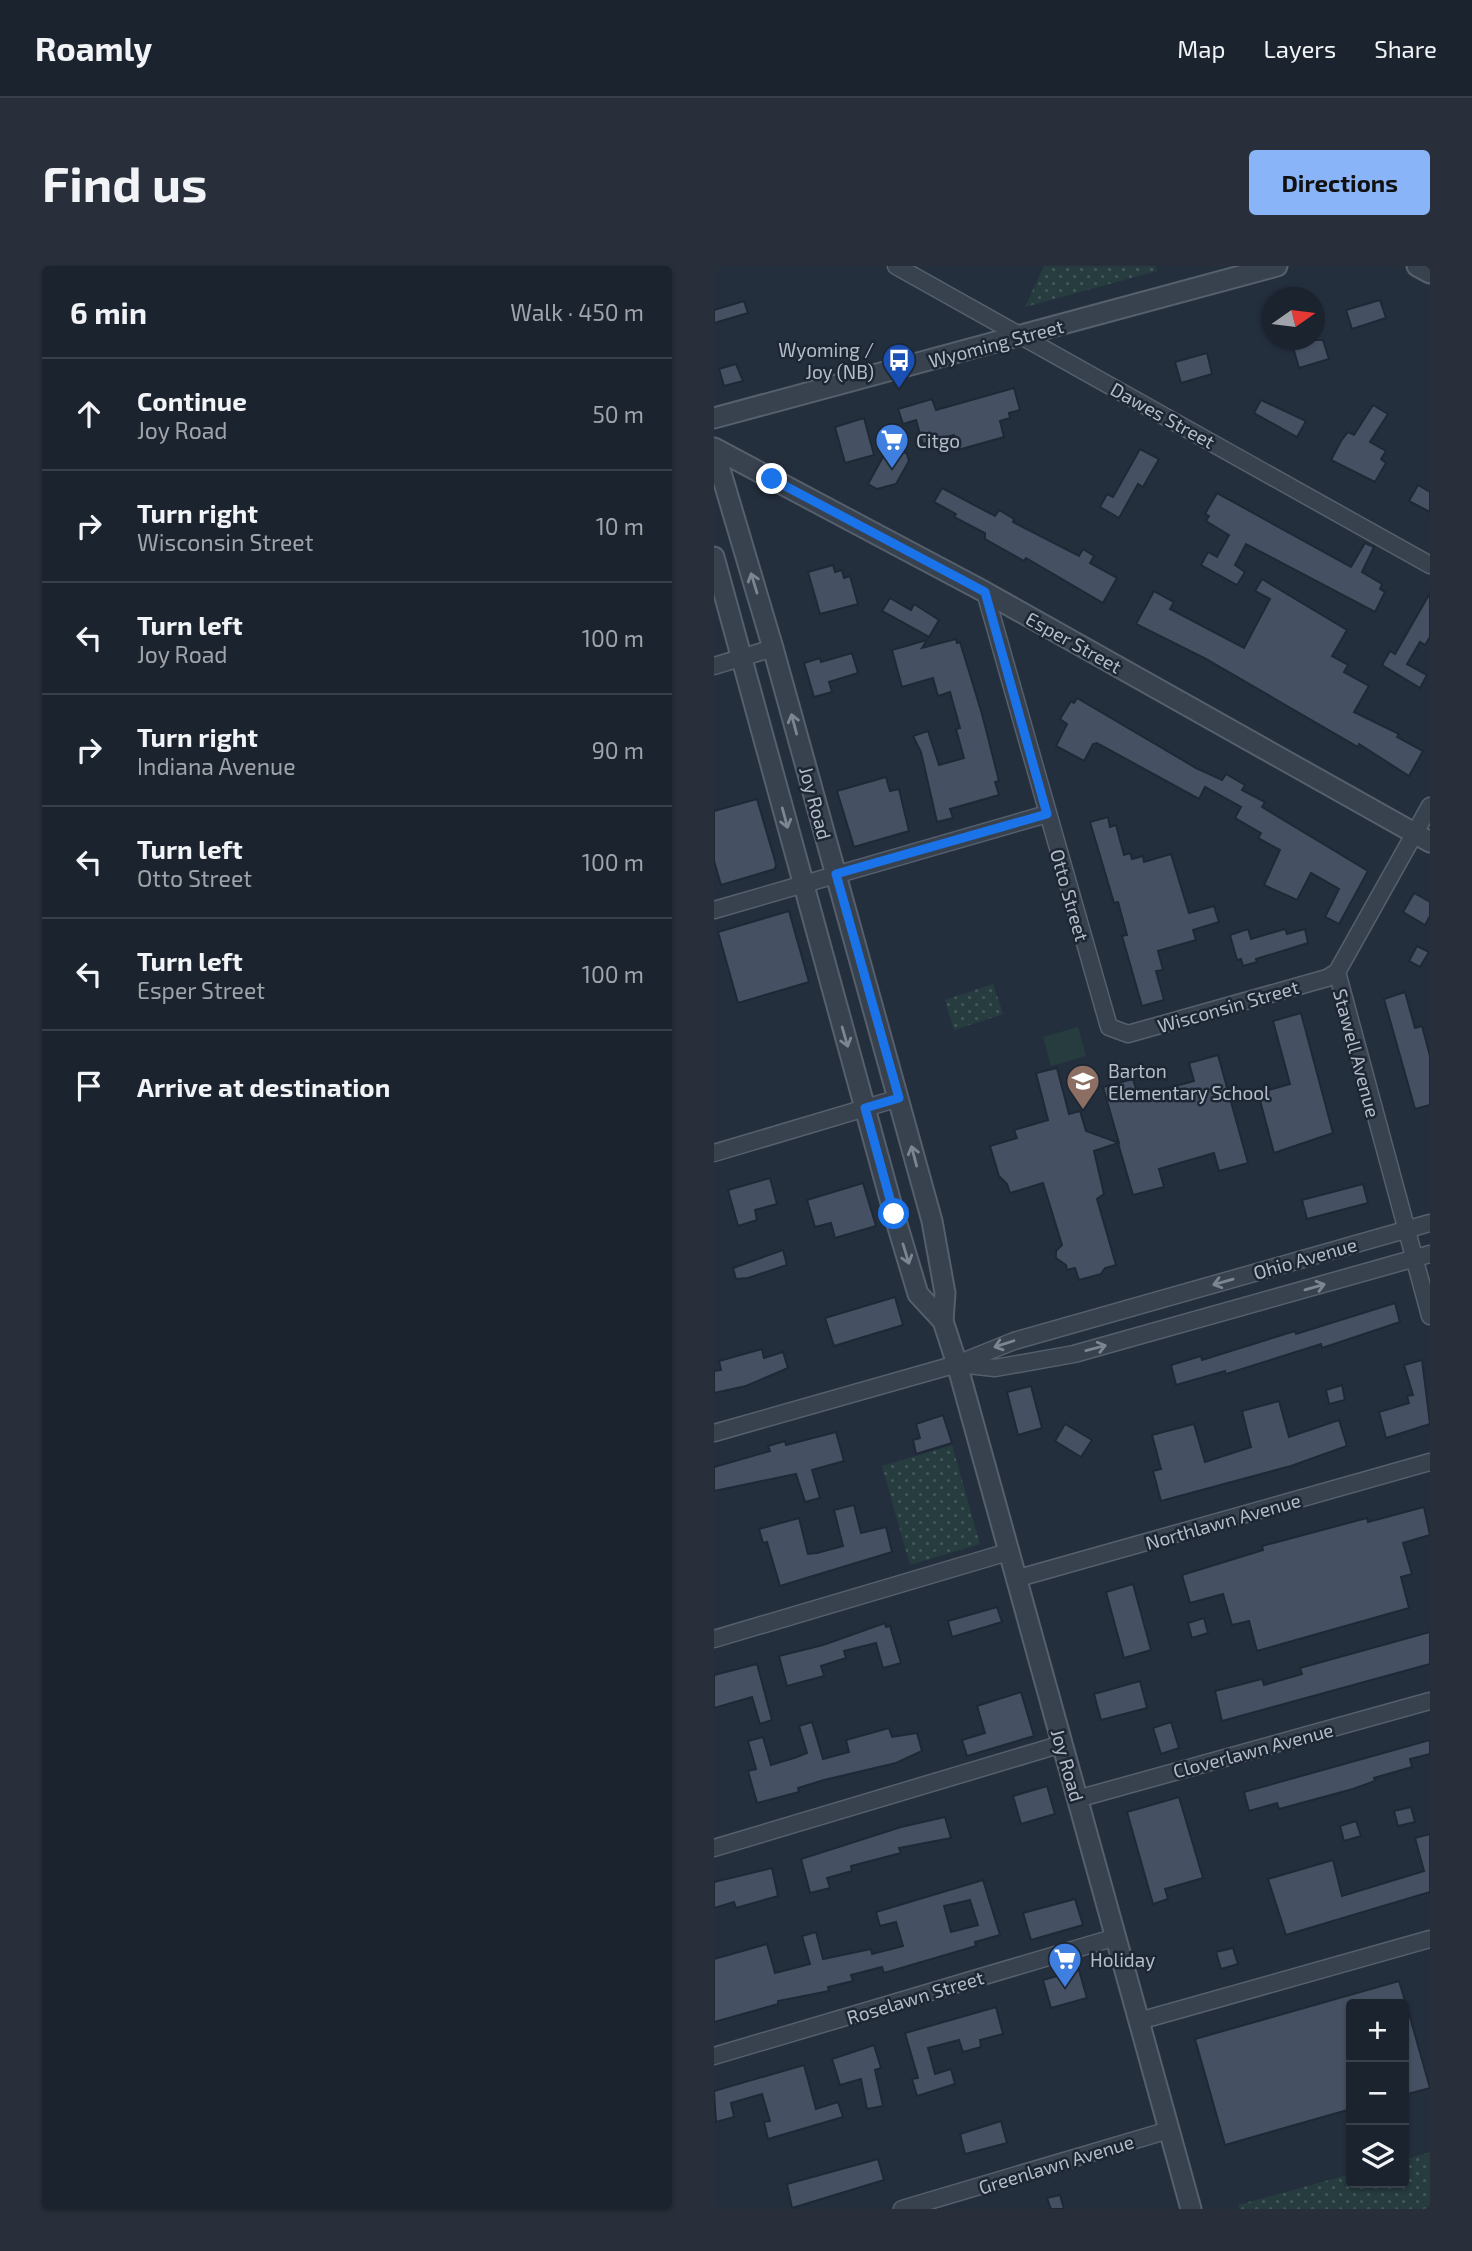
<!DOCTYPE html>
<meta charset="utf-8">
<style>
:root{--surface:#1b232e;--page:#282f3a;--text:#f1f3f6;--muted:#a0a4aa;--line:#39404a;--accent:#8ab4f8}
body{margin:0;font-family:"Exo 2",sans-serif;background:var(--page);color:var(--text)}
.controls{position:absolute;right:21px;bottom:21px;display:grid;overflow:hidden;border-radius:7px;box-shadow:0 2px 5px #0004}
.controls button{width:63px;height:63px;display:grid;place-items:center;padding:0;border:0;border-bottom:2px solid var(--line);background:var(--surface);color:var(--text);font:35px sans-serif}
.compass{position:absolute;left:548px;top:21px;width:63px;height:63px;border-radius:50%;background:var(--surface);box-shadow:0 2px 5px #0004;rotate:76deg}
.stop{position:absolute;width:21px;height:21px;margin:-16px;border:5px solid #1a73e8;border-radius:50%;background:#fff}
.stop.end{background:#1a73e8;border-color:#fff;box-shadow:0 2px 7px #0008}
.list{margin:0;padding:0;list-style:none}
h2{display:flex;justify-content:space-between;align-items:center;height:91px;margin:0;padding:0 28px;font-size:30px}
h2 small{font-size:23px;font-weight:400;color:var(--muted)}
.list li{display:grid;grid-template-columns:46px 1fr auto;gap:21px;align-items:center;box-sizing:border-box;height:112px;padding:0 28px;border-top:2px solid var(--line)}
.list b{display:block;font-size:26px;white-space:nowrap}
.list p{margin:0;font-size:23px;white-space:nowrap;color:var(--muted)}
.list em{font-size:23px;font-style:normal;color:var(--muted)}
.icon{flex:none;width:38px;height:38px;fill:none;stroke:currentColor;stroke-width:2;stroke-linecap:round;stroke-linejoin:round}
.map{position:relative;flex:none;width:716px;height:1943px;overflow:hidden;border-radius:7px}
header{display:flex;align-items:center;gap:42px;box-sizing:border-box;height:98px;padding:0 35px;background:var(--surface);border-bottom:2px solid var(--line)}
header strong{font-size:33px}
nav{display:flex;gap:38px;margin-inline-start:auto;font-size:24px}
.intro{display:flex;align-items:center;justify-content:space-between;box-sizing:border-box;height:168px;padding:0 42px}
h1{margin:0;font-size:49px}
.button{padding:18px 32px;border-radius:7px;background:var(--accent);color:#111;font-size:24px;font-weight:700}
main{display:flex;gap:42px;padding:0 42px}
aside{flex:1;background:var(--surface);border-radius:7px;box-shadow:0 2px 5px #0004}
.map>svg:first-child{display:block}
.grass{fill:url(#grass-dots)}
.garden{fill:#263c3f}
.building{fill:#455162;stroke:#1f2835;stroke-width:2;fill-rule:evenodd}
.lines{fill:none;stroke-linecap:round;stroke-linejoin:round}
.minor-casing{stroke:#565f6c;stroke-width:19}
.tertiary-casing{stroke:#565f6c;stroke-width:23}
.minor{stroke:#38414e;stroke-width:16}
.tertiary{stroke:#38414e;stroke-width:19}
.oneway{stroke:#7c8592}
.route{stroke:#1a73e8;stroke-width:9}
.labels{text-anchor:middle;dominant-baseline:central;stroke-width:5;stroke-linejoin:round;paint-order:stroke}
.street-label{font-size:19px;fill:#b4bcc9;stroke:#1d2633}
.poi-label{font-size:19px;fill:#b4bcc9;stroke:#1d2633;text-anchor:start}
</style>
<header>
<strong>Roamly</strong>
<nav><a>Map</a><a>Layers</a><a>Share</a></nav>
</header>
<div class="intro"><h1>Find us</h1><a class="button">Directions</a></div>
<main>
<aside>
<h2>6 min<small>Walk · 450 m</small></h2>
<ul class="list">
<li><svg class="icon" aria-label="ahead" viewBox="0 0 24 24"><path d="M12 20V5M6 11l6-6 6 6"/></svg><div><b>Continue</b><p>Joy Road</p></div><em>50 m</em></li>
<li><svg class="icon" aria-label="right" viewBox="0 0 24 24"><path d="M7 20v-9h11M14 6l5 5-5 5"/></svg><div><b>Turn right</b><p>Wisconsin Street</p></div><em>10 m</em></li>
<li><svg class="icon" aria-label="left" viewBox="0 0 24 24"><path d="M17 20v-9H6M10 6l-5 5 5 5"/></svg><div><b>Turn left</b><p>Joy Road</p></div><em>100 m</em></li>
<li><svg class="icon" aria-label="right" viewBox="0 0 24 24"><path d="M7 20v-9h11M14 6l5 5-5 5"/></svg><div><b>Turn right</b><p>Indiana Avenue</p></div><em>90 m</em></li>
<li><svg class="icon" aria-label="left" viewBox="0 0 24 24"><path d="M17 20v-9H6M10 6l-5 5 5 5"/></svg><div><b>Turn left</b><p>Otto Street</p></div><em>100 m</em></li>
<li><svg class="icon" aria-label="left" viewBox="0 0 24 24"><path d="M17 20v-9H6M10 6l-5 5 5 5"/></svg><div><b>Turn left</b><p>Esper Street</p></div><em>100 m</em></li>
<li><svg class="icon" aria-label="arrive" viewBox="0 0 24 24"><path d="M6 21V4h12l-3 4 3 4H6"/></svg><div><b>Arrive at destination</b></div></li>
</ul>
</aside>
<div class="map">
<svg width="716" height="1943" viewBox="0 0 716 1943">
<defs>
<pattern id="grass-dots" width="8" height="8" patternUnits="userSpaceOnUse" patternTransform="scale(1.75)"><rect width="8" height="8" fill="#263c3f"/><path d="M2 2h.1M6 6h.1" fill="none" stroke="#435659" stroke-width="1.8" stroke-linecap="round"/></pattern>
</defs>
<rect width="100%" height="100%" fill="#242f3e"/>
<g class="grass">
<polygon points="330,0 441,0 443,5 311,41"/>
<polygon points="279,718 289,748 240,764 231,734"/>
<polygon points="238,1179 266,1278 196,1299 168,1200"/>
<polygon points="716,1886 716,1943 525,1943 524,1939 637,1908 637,1917 690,1917 690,1894"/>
</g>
<polygon class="garden" points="364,761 372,790 337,800 329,771"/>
<g class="building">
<polygon points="666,34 672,52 638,63 632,44"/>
<polygon points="30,35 34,47 0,57 0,44"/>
<polygon points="577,74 609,74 615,93 585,102"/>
<polygon points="493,87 498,108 467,117 461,96"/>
<polygon points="22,98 29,115 10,120 5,103"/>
<polygon points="300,122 306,144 295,147 296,152 286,155 290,171 244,184 240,169 209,178 202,154 189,158 184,143 218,133 222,144"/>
<polygon points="547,134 592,155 583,171 540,147"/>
<polygon points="659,139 674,148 656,176 672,185 667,193 672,197 661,216 617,194 627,175 634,166 640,169"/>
<polygon points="150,152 160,189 131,197 121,161"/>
<polygon points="176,178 193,188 195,195 182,218 163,223 154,218"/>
<polygon points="426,183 445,193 429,221 424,218 405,252 386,241 393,228 399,231"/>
<polygon points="704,219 716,226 716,246 695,235"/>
<polygon points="228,222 281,250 285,244 300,253 299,256 365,290 369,283 380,290 376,297 403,312 389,337 312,292 310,295 271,273 271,267 240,251 242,248 220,236"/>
<polygon points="503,227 637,301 651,277 660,281 648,306 668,318 666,323 671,326 661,346 532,278 521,299 531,306 523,319 487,299 494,286 503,291 515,269 492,255 495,250 491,248"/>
<polygon points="119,299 121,306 128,304 130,312 136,310 144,338 106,348 94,306"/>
<polygon points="548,313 633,364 618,390 634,399 630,406 655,420 640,446 685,468 683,471 709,485 695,510 645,478 644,481 492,393 422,358 440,325 460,336 456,343 530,382 556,333 541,325"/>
<polygon points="716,327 716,371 711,379 706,376 693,398 713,409 706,422 668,399 676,385 681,388"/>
<polygon points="176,332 197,344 200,338 225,354 215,371 168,345"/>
<polygon points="242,373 243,377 246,376 268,448 285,515 281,516 285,529 236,543 239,552 223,556 207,486 199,470 214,465 225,499 250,492 242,463 246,462 236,426 224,430 219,412 188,421 178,384 213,374 208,382"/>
<polygon points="138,387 144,407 115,416 118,426 100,431 90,397 106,392 107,396"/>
<polygon points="363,432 482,502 508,514 512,508 531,519 528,524 551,536 548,541 654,605 625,658 611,651 625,623 597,607 583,634 550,619 566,584 544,572 547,567 521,552 527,541 491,521 485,533 383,477 379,478 370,495 342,480 353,458 346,453 357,435 360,437"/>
<polygon points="172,511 176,525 185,523 195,565 140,581 123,525"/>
<polygon points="43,533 62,598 61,603 7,619 0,595 0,545"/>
<polygon points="394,551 396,561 402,559 410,589 416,587 418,593 429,590 430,596 457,588 475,647 500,640 505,656 479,664 482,674 444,685 449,704 442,705 450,734 428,740 408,670 413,669 404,636 400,637 376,556"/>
<polygon points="700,627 716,636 716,650 711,659 689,646"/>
<polygon points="75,645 95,716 24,737 4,666"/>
<polygon points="534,663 537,673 571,663 573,668 591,663 594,677 542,693 543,696 529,700 527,693 523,694 516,669"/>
<polygon points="703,680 715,686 706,701 695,695"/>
<polygon points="691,726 701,762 708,760 716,790 716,839 701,843 670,733"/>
<polygon points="587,747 619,867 560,887 544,827 576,818 559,755"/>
<polygon points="504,789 534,897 505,905 500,887 445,903 450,921 419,929 404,877 380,885 390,928 383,933 402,999 391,1002 387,1008 365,1014 361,1002 353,1004 352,999 342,992 342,985 348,979 329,917 296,927 293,918 285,910 276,880 303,872 300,864 334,854 322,807 343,802 355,848 366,845 372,865 405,877 389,821 419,813 424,830 480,815 475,797"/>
<polygon points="56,912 63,938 41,944 43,954 24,960 14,924"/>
<polygon points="149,917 162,960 121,972 117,957 101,961 93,934"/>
<polygon points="649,918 654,937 593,953 588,934"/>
<polygon points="69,984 73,999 34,1012 22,1013 19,1002"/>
<polygon points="181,1031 189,1059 120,1080 111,1052"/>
<polygon points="681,1037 686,1056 608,1082 607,1078 512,1108 511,1105 462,1119 457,1099 487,1090 488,1094 581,1065 582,1068"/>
<polygon points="48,1083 50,1092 69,1086 74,1102 32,1120 0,1127 0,1105 7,1104 5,1095"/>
<polygon points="708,1094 716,1158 672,1172 665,1146 695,1137 693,1130 699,1129 690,1099"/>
<polygon points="628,1119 631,1134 615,1138 612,1124"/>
<polygon points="317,1120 328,1162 304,1169 293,1126"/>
<polygon points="565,1135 575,1171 625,1154 633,1180 577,1200 447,1235 439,1205 447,1203 438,1169 480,1158 491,1196 537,1181 528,1145"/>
<polygon points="229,1149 238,1177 202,1188 199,1174 206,1172 202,1158"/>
<polygon points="351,1158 378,1174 367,1191 341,1175"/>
<polygon points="122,1166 130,1195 98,1204 106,1232 91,1236 82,1208 0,1225 0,1201 56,1185 54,1180 71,1175 72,1179"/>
<polygon points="140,1239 147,1267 172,1261 178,1286 66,1320 53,1276 49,1277 45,1263 85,1252 94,1288 103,1287 129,1280 120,1244"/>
<polygon points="710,1241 716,1269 689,1277 698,1308 687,1311 695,1342 543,1385 535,1355 518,1359 509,1328 476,1337 468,1309 549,1284 548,1280 653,1252 654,1256"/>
<polygon points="419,1318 437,1384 410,1392 392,1326"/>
<polygon points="283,1341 288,1356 238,1371 234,1355"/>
<polygon points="490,1352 494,1367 478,1372 474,1357"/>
<polygon points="171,1357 172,1361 176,1360 187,1397 169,1402 162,1377 130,1385 132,1392 107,1400 110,1410 73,1420 65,1390 109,1379"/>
<polygon points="716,1366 716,1398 508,1455 501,1425 548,1413 550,1419 588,1408 586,1402"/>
<polygon points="43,1398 58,1454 46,1458 38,1431 0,1442 0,1409"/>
<polygon points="426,1415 433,1442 387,1454 380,1428"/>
<polygon points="307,1426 320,1470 253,1490 248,1474 271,1467 263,1440"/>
<polygon points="98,1456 109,1493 135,1486 132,1474 175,1462 178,1471 203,1467 208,1485 182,1497 110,1514 84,1522 85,1526 43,1537 34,1505 42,1503 34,1475 49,1471 57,1499 83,1491 93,1487 85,1460"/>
<polygon points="457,1456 465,1482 447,1488 439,1462"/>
<polygon points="716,1474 716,1488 696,1493 698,1501 660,1512 661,1515 639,1523 565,1543 563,1537 535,1545 530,1526"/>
<polygon points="333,1520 341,1548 307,1558 299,1530"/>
<polygon points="465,1531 489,1612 451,1623 454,1633 439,1638 413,1546"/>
<polygon points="697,1541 701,1556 684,1560 680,1545"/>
<polygon points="231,1551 237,1572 185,1582 187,1587 137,1600 138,1605 113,1612 116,1622 96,1627 87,1593 187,1561"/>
<polygon points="642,1555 647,1570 630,1575 626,1560"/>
<polygon points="716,1568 716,1626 572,1669 554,1613 619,1594 628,1630 710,1605 701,1572"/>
<polygon points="58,1602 64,1630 22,1642 20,1636 0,1642 0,1616"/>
<path d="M269 1614 286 1669 261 1676 262 1680 170 1707 168 1701 137 1709 139 1715 114 1721 115 1725 64 1735V1738L0 1756V1693L53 1678 61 1707 96 1698 88 1670 102 1666 109 1693 157 1683 158 1688 189 1680 182 1656 166 1660 162 1646ZM256 1634 264 1659 237 1666 230 1640Z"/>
<polygon points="361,1633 369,1659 317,1674 309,1647"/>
<polygon points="519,1682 524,1698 507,1703 502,1686"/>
<polygon points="365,1704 373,1732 337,1742 329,1714"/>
<polygon points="685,1715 692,1738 637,1738 637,1843 511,1879 481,1773"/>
<polygon points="282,1741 289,1768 266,1774 267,1781 249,1786 245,1774 214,1782 221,1808 237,1803 241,1818 203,1830 198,1813 204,1812 191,1767"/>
<polygon points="694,1744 716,1822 690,1829 690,1745"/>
<polygon points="160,1779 167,1802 161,1804 169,1840 153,1843 147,1813 126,1819 118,1793"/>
<polygon points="90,1799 102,1843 124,1836 129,1851 54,1873 50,1856 56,1855 48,1828 17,1837 20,1851 2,1856 0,1825"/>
<polygon points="287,1855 293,1877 251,1888 246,1868"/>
<polygon points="164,1893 170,1914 78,1942 73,1918"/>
<polygon points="346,1929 350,1943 337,1943 333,1932"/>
</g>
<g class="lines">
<defs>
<g id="minor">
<polyline points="182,0 716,299"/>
<polyline points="271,326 395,761 414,768 613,712 623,706"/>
<polyline points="0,400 59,382"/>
<polyline points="716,540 623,706 716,1050"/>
<polyline points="0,644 333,548"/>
<polyline points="0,887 185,832"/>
<polyline points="245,1098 281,1102 360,1088 716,988"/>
<polyline points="0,1167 243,1098 300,1075 716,957"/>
<polyline points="301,1313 716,1196"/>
<polyline points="0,1373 294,1286"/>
<polyline points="363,1533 716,1435"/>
<polyline points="0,1582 348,1478"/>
<polyline points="425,1755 716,1673"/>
<polyline points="0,1790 402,1671"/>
<polyline points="188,1943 455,1864"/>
</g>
<g id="tertiary">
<polyline points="703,0 716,7"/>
<polyline points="0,152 563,0"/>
<polyline points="0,182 271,326 716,576"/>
<polyline points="0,183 59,382 218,955 231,1027 229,1055"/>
<polyline points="0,291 180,948 204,1028 229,1055 243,1098 477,1943"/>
</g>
</defs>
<use href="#minor" class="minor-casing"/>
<use href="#tertiary" class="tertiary-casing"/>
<use href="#minor" class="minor"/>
<use href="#tertiary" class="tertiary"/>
</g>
<defs><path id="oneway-shaft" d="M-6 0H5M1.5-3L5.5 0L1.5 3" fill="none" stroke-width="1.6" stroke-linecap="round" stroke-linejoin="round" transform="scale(1.75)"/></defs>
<g class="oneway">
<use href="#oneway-shaft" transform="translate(40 317) rotate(-107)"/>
<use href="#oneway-shaft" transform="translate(80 458) rotate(-105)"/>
<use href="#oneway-shaft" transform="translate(71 552) rotate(75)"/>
<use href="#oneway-shaft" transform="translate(131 771) rotate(74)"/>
<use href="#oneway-shaft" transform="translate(200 890) rotate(-105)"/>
<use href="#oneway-shaft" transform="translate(192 988) rotate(73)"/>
<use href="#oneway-shaft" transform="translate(509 1016) rotate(164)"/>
<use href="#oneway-shaft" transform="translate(601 1021) rotate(-16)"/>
<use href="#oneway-shaft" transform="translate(290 1078) rotate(162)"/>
<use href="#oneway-shaft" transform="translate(382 1082) rotate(-15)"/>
</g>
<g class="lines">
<polyline class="route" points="58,213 271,326 333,548 122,608 185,832 151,842 180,948"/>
</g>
<defs>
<symbol id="bus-pin" viewBox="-11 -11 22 30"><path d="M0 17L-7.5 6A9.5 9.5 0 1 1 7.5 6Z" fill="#1a4fb4" stroke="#1d2633"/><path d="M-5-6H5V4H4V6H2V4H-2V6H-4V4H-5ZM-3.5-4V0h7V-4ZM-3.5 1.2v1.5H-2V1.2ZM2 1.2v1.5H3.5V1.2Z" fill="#fff"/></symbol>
<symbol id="supermarket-pin" viewBox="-11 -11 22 30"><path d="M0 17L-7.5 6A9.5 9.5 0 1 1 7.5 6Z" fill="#3f7fe0" stroke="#1d2633"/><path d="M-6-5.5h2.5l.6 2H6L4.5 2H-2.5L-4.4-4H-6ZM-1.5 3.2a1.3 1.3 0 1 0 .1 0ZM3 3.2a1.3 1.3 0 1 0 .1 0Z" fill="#fff"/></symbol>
<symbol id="school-pin" viewBox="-11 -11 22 30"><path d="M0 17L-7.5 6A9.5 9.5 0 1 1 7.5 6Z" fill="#8d6e63" stroke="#1d2633"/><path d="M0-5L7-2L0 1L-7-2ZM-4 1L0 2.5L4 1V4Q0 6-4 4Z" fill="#fff"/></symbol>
</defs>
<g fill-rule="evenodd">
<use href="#bus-pin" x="166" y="75" width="38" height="52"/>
<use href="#supermarket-pin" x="159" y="155" width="38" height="52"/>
<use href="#school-pin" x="350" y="796" width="38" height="52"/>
<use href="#supermarket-pin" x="332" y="1674" width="38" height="52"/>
</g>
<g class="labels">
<g class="street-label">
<text transform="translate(282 77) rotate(-15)">Wyoming Street</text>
<text transform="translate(449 149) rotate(29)">Dawes Street</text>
<text transform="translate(360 376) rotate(29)">Esper Street</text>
<text transform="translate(102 537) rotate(75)">Joy Road</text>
<text transform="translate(356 629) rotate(74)">Otto Street</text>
<text transform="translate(514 740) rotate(-16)">Wisconsin Street</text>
<text transform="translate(643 787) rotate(75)">Stawell Avenue</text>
<text transform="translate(591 992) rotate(-16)">Ohio Avenue</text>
<text transform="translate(509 1255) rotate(-16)">Northlawn Avenue</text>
<text transform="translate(539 1484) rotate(-15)">Cloverlawn Avenue</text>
<text transform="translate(354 1499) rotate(74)">Joy Road</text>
<text transform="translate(201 1731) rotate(-17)">Roselawn Street</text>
<text transform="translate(342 1898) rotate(-17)">Greenlawn Avenue</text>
</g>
<g class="poi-label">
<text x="160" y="83" text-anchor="end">Wyoming /<tspan x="160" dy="22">Joy (NB)</tspan></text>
<text x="202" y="174">Citgo</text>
<text x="394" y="804">Barton<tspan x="394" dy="22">Elementary School</tspan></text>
<text x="376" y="1693">Holiday</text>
</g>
</g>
</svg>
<div class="controls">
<button>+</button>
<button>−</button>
<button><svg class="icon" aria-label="layers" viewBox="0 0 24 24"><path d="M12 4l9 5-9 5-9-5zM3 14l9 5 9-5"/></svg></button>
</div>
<svg class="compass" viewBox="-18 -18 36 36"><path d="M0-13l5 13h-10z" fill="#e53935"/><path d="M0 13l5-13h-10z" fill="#a0a4aa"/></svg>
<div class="stop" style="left:180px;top:948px"></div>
<div class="stop end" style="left:58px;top:213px"></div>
</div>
</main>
